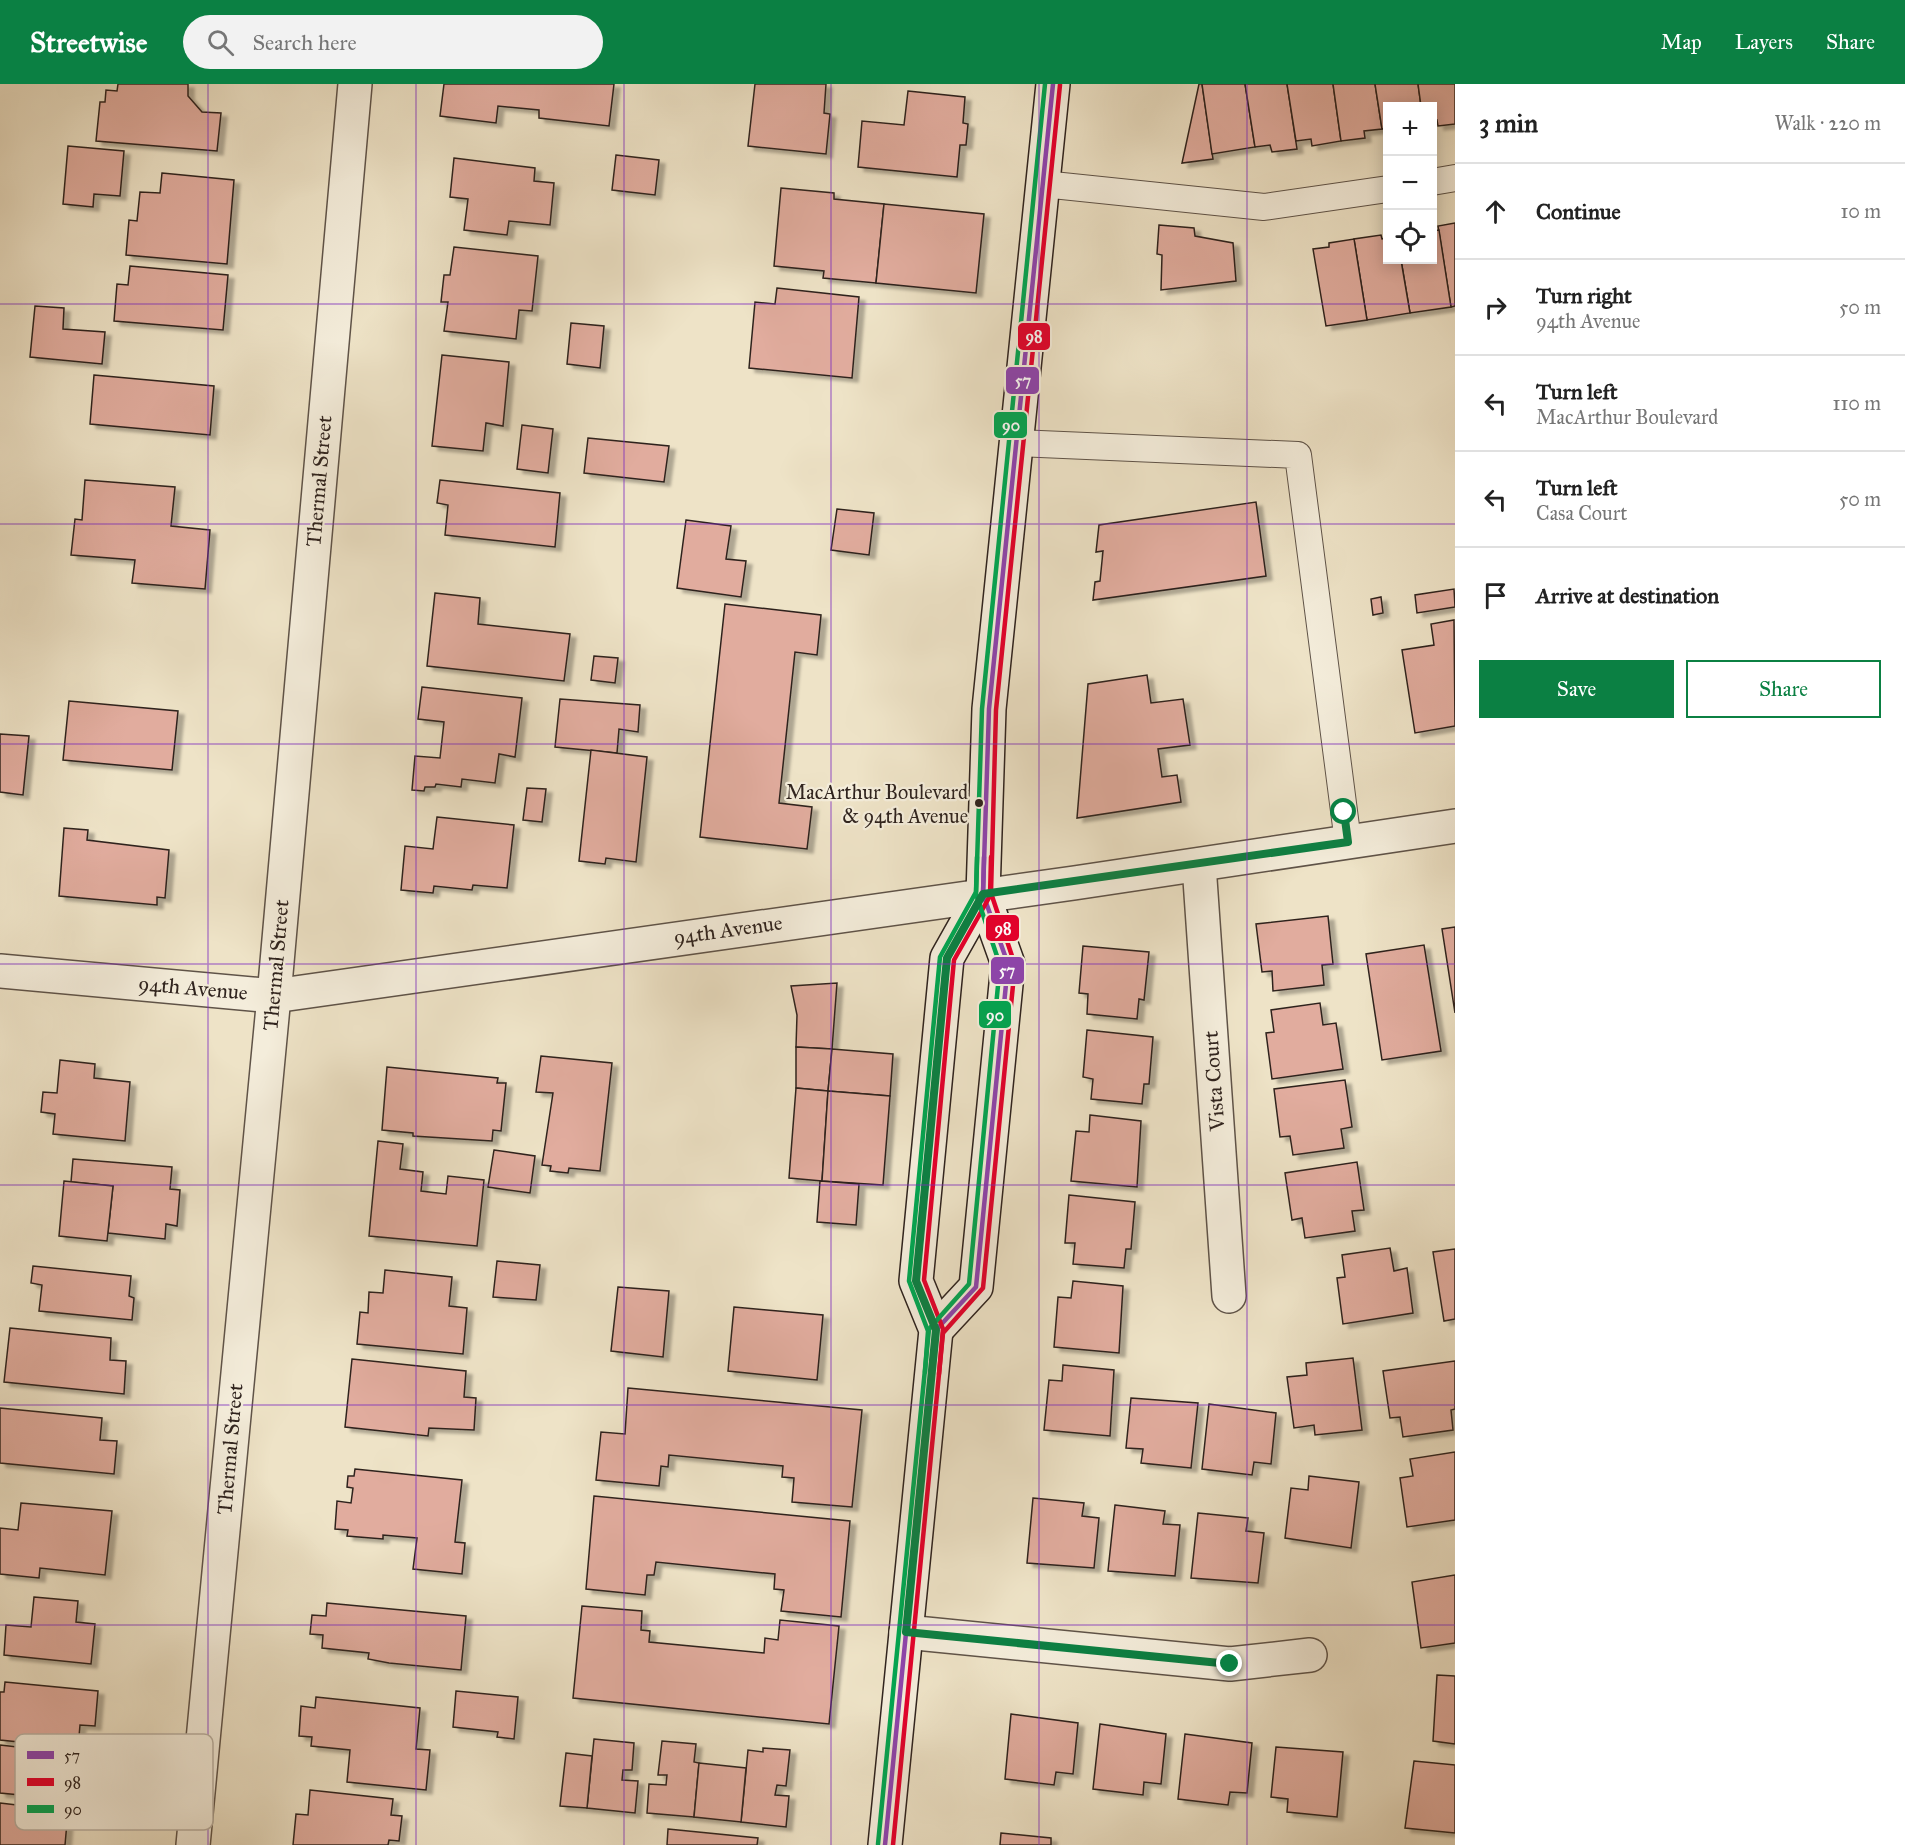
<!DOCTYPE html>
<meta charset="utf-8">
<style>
:root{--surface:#fff;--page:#f2f2f2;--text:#222;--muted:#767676;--line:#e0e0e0;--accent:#0b8043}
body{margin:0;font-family:"IM FELL Great Primer",serif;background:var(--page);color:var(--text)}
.controls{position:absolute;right:18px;top:18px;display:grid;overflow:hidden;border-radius:0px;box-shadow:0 3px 15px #0003}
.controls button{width:54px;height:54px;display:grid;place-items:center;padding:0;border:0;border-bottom:2px solid var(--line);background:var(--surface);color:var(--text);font:30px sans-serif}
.stop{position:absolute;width:18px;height:18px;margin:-14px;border:4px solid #0b8043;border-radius:50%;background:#fff}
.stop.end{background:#0b8043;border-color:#fff;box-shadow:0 2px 6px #0008}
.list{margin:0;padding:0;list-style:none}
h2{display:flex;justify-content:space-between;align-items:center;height:78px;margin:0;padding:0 24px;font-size:26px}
h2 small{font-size:20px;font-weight:400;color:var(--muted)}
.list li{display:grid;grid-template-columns:39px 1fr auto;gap:18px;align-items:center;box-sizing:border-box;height:96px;padding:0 24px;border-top:2px solid var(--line)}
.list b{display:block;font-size:22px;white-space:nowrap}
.list p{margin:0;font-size:20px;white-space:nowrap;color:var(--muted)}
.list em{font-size:20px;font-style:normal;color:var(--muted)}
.actions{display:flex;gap:12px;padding:18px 24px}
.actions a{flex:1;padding:14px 0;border:2px solid var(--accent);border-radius:0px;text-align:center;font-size:21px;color:var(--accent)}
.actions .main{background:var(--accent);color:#fff}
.icon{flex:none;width:33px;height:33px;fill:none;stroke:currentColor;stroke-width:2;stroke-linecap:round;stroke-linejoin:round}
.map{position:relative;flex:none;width:1455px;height:1761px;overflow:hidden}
header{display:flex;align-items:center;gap:36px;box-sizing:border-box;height:84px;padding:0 30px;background:var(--accent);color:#fff}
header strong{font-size:28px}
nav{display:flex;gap:33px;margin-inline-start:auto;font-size:21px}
.search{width:420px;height:54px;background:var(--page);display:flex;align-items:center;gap:15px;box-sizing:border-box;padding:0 21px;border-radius:33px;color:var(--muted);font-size:22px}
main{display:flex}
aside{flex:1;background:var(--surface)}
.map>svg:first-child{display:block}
.building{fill:#e1ac9e;stroke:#2f231e;stroke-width:1.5;filter:url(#shadow)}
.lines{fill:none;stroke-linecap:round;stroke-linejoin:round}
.lane-casing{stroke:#5f5348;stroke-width:28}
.street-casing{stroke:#5f5348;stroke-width:36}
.secondary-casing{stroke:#2f231e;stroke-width:36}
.lane{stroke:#f4eddb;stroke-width:26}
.street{stroke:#f4eddb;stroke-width:33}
.secondary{stroke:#f4eddb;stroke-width:33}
.bus-1-casing{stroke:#f4eddb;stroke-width:9}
.bus-2-casing{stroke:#f4eddb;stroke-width:9}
.bus-3-casing{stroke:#f4eddb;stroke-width:9}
.bus-1{stroke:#8e44ad;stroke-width:4.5}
.bus-2{stroke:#e4002b;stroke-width:4.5}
.bus-3{stroke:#00a651;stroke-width:4.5}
.route{stroke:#0b8043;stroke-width:8}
.grid{fill:none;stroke:#7b2cbf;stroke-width:1.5;stroke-opacity:0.55}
.bus-dot{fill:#2f231e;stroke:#f4eddb;stroke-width:2}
.labels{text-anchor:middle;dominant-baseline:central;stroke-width:4.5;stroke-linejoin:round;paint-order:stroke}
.bus-label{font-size:20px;fill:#2f231e;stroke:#f4eddb;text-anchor:end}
.street-label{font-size:21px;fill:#2f231e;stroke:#f4eddb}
.key{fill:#f4eddb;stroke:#b9b0a2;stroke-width:1.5}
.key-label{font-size:16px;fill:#2f231e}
.line-badge{stroke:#f4eddb;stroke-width:2}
.badge-label{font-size:16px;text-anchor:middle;font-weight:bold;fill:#fff}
</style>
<header>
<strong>Streetwise</strong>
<div class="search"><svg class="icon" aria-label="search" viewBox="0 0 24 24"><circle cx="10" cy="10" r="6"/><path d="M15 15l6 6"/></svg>Search here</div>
<nav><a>Map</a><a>Layers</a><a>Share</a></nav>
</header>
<main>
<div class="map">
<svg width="1455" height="1761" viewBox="0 0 1455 1761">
<defs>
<filter id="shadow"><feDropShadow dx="6" dy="4" stdDeviation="1.5" flood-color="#0004"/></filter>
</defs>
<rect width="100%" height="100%" fill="#eee3c7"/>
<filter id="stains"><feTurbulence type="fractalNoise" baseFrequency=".00333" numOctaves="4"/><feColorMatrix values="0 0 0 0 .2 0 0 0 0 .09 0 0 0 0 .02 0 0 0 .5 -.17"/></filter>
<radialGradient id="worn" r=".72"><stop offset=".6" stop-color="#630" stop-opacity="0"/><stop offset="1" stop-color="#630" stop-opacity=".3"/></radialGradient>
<g class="building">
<polygon points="118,0 188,0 188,12 202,28 221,29 217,67 96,57 100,18 105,18 106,6 117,7"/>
<polygon points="444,0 614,0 609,42 539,34 539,26 498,22 496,39 440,32"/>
<polygon points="755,0 826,0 824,29 830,30 826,70 748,62"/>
<polygon points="1199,0 1202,0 1213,75 1182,79"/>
<polygon points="1202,0 1245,0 1255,63 1212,70"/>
<polygon points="1245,0 1287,0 1297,65 1272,68 1270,61 1255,63"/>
<polygon points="1287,0 1333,0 1341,57 1312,62 1311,55 1296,57"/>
<polygon points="1333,0 1375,0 1382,45 1364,47 1365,54 1341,57"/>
<polygon points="1375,0 1418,0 1421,22 1388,22 1388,44 1382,45"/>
<polygon points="1418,0 1455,0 1455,40 1438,42 1437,36 1432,37 1432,22 1421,22"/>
<polygon points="908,7 965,13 963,39 968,40 966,61 960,61 957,93 858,83 862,37 904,41"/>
<polygon points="68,62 124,67 120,112 94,110 93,123 63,120"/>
<polygon points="616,71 659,76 655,111 612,106"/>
<polygon points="454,74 535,84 534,97 554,99 550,141 509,137 507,151 464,146 468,115 450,113"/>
<polygon points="162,89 234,96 227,180 126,171 129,136 137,137 140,108 160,109"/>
<polygon points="781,104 834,109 834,115 884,120 876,199 823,194 824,187 774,182"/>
<polygon points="884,120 984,130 976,209 876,199"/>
<polygon points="1455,139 1455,222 1451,223 1438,142"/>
<polygon points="1159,141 1194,144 1195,152 1233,159 1236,197 1161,206 1162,171 1157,170"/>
<polygon points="1439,146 1451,223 1410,229 1401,176 1432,176 1432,147"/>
<polygon points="1381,151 1382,155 1388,154 1388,176 1401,176 1410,229 1367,236 1354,155"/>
<polygon points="1354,155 1367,236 1326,242 1313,165 1329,163 1329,159"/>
<polygon points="454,163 538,172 532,227 519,226 516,255 444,247 448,218 441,218 444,191 450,191"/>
<polygon points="130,182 228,191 223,246 114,237 117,200 128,201"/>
<polygon points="777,204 859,213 852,294 749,284 755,218 775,220"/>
<polygon points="35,222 64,224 63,245 105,248 102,280 30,273"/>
<polygon points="571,239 604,242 600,284 567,280"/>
<polygon points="442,271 509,278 503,342 486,339 483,367 432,362"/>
<polygon points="94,291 214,302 210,351 90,340"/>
<polygon points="522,341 553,345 548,389 517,385"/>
<polygon points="588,354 669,362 664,398 584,389"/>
<polygon points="85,396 175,403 171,442 210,446 205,505 132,499 135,476 71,471 75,435 82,436"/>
<polygon points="440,396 560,409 555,463 445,451 448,421 437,419"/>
<polygon points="1256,418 1266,492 1093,516 1095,498 1100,497 1103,467 1096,468 1099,441"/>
<polygon points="837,425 874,429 869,471 831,466"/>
<polygon points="686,436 731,442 726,475 746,477 741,513 677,504"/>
<polygon points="1454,505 1455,523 1417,529 1415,511"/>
<polygon points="435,509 480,514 478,540 570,550 564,597 427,582"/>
<polygon points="1381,513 1383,529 1373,531 1371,515"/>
<polygon points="725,520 821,531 817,571 795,568 779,719 812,723 807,765 700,753"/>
<polygon points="1454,536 1455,642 1415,649 1402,566 1434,561 1431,540"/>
<polygon points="594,572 618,574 615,599 591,596"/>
<polygon points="1147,591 1151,619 1183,615 1190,661 1158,665 1162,693 1177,691 1181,718 1077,734 1088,600"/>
<polygon points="422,603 522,614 515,673 499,670 495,699 462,695 461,703 436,700 435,703 425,703 424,707 412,706 415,672 440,674 444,638 418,635"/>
<polygon points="560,615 640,621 638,648 619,645 617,669 555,663"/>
<polygon points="69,617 178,627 172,686 63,676"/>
<polygon points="0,650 29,652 23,711 0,708"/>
<polygon points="591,666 647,673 636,778 606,774 605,780 579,777"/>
<polygon points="527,704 546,705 542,738 523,736"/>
<polygon points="437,733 514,741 507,804 473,801 472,806 434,802 433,809 401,806 405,762 433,765"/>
<polygon points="64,744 88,746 87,756 169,766 165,814 157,813 157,821 59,812"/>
<polygon points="1328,832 1333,880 1322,881 1324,901 1273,907 1272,887 1262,888 1256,840"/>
<polygon points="1455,843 1455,929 1442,845"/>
<polygon points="1424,861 1441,967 1382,976 1366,870"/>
<polygon points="1083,862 1149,868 1144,916 1139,915 1137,935 1087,930 1088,910 1079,909"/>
<polygon points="837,899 832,965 796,963 797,931 791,902"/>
<polygon points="1320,919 1323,941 1336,939 1343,985 1272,995 1266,949 1274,948 1271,926"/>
<polygon points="1087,946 1153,953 1149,1000 1144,1000 1142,1020 1091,1015 1093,995 1083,993"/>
<polygon points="796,963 832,965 828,1007 796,1004"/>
<polygon points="832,965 893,970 890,1012 828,1007"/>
<polygon points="541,972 612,979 600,1087 569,1084 568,1089 550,1087 551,1082 542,1081 553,1009 536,1008"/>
<polygon points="60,976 95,980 94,994 130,998 125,1057 53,1050 55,1030 41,1028 43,1008 57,1009"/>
<polygon points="387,983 498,994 497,999 506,999 501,1047 493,1046 492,1057 413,1052 413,1049 382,1046"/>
<polygon points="1345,996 1352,1043 1341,1045 1344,1064 1293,1071 1290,1052 1280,1053 1274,1005"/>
<polygon points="796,1004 828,1007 822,1097 789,1094"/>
<polygon points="828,1007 890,1012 883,1101 822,1097"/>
<polygon points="1090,1031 1141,1037 1137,1103 1071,1097 1076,1047 1089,1048"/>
<polygon points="378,1057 403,1060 400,1085 423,1088 421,1107 446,1110 448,1092 484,1096 477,1162 369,1152"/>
<polygon points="494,1066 535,1072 530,1109 488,1103"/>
<polygon points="73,1075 172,1083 170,1105 180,1106 177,1142 166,1140 165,1155 108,1149 113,1102 71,1098"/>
<polygon points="1357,1078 1364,1126 1352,1127 1355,1147 1305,1154 1302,1134 1292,1136 1285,1089"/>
<polygon points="64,1097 113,1102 107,1157 59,1152"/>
<polygon points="820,1097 859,1100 856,1141 817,1138"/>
<polygon points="1069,1111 1135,1118 1131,1165 1126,1165 1124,1184 1073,1180 1075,1159 1065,1159"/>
<polygon points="1390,1164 1394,1187 1407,1184 1413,1229 1343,1240 1337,1194 1345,1193 1342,1171"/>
<polygon points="1455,1165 1455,1235 1444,1237 1433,1168"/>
<polygon points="497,1177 540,1181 536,1216 493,1213"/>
<polygon points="33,1182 131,1192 129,1212 134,1214 132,1236 39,1227 42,1201 31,1199"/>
<polygon points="385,1186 452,1193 449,1222 467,1224 463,1270 357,1260 360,1228 368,1229 369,1208 383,1209"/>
<polygon points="1073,1197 1123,1202 1119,1269 1054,1263 1058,1213 1071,1214"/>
<polygon points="618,1203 669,1207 663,1273 611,1267"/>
<polygon points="734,1223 823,1231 817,1296 728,1287"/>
<polygon points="10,1244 111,1254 110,1276 126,1277 124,1310 4,1298"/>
<polygon points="1353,1274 1362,1346 1315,1351 1314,1341 1294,1344 1287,1293 1307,1291 1306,1279"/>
<polygon points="352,1275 466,1287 464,1313 476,1314 474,1346 429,1344 428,1352 345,1343"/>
<polygon points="1455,1277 1455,1325 1451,1326 1453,1346 1403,1353 1400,1333 1390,1334 1383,1287"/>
<polygon points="1063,1281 1114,1286 1110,1352 1044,1346 1049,1296 1062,1297"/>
<polygon points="628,1304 862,1326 852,1423 792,1418 794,1394 782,1393 783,1382 669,1371 668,1383 661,1382 659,1402 596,1396 601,1348 625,1350"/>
<polygon points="1131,1314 1198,1319 1191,1384 1141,1379 1143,1365 1126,1364"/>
<polygon points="1209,1320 1276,1329 1271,1380 1254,1378 1252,1391 1202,1385"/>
<polygon points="0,1324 102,1334 100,1356 117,1357 114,1390 0,1379"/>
<polygon points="1455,1368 1455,1436 1407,1443 1400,1394 1413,1392 1410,1375"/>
<polygon points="355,1385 462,1396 455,1458 465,1459 462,1490 413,1485 417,1454 383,1451 383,1455 347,1452 348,1446 335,1445 337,1417 351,1419 353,1404 347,1403 348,1392 354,1392"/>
<polygon points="1309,1392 1359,1398 1351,1464 1285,1454 1291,1404 1308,1406"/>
<polygon points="594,1412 850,1437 841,1533 781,1527 784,1506 774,1505 775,1490 656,1478 654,1491 647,1491 645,1511 586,1505"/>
<polygon points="1033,1414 1084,1419 1082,1432 1099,1434 1094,1484 1027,1479"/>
<polygon points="21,1419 112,1427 105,1491 40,1484 39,1494 0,1490 0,1444 18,1446"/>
<polygon points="1115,1421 1165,1427 1163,1440 1180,1441 1175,1492 1108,1487"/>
<polygon points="1198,1429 1248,1434 1246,1447 1264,1449 1258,1499 1191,1494"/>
<polygon points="1455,1491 1455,1559 1421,1564 1412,1498"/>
<polygon points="34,1513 78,1517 76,1538 95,1540 91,1580 4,1571 6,1541 31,1543"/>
<polygon points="327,1519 466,1532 461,1586 389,1579 368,1575 369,1569 322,1564 323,1551 310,1550 312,1531 326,1532"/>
<polygon points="582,1522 642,1527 641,1546 650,1547 649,1558 764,1569 765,1554 778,1556 780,1536 839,1542 829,1640 573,1614"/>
<polygon points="1437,1591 1455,1592 1455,1660 1433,1657"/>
<polygon points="5,1598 98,1607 95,1642 80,1641 78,1664 0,1656 0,1608 4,1608"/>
<polygon points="456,1607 518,1613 514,1655 497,1653 498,1648 453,1643"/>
<polygon points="316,1613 420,1624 416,1665 430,1666 426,1706 347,1698 350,1666 311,1662 312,1653 299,1652 301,1622 315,1624"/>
<polygon points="1011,1630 1078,1639 1073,1690 1056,1688 1054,1701 1005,1695"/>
<polygon points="1100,1640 1166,1650 1161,1700 1144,1698 1143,1711 1093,1705"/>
<polygon points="1185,1650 1252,1659 1247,1709 1230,1708 1228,1721 1178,1715"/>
<polygon points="594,1655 634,1659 632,1686 623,1686 622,1696 638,1697 635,1729 587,1724"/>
<polygon points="662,1657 696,1660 694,1678 699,1679 694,1733 647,1729 649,1700 666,1701 667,1691 658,1691"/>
<polygon points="0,1661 35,1665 33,1688 85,1693 83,1717 0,1709"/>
<polygon points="1276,1663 1343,1668 1337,1733 1287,1728 1288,1715 1271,1713"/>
<polygon points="763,1664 790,1666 786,1702 777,1701 775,1711 789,1712 786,1743 741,1738 748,1666 763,1668"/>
<polygon points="566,1669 592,1672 587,1724 560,1722"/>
<polygon points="1414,1677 1455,1681 1455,1749 1405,1744"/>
<polygon points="699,1679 746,1684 741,1738 694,1733"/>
<polygon points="310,1706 393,1715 391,1731 402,1732 399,1757 389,1756 388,1761 293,1761 296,1730 308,1731"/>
<polygon points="0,1719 68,1727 65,1761 0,1761"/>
<polygon points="668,1745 758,1754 757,1761 667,1761"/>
<polygon points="1001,1749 1051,1754 1051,1761 1000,1761"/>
</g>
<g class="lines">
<defs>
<g id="lane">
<polyline points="1432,98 1455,94"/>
<polyline points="1043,100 1264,123 1388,105"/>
<polyline points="1017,359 1298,371 1348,758"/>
</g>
<g id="street">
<polyline points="1199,781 1229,1212"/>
<polyline points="0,887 274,912 1074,799 1455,742"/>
<polyline points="906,1548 1230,1580 1310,1571"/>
<polyline points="193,1761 274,912 355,0"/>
</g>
<g id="secondary">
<polyline points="936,1246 976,1203 1008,880 983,810 989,625 1053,0"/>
<polyline points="885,1761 936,1246 916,1197 947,874 983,810"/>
</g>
</defs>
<use href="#lane" class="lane-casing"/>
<use href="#street" class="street-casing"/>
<use href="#secondary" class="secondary-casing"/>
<use href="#lane" class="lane"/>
<use href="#street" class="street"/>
<use href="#secondary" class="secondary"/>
<defs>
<g id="bus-1">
<polyline points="932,1289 936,1246 916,1197 947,874 983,810 984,773"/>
<polyline points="885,1761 936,1246 976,1203 1008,880 983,810 989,625 1053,0"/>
</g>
<g id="bus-2">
<polyline points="939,1290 943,1245 924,1196 954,876 990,812 991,773"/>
<polyline points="893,1761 943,1249 983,1204 1015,881 991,809 996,626 1060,1"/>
</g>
<g id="bus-3">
<polyline points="925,1288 928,1247 909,1197 940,873 976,808 977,773"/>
<polyline points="878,1760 929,1245 969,1200 1000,881 976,810 982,625 1045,0"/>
</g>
</defs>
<use href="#bus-1" class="bus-1-casing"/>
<use href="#bus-2" class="bus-2-casing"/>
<use href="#bus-3" class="bus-3-casing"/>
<use href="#bus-1" class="bus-1"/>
<use href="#bus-2" class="bus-2"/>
<use href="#bus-3" class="bus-3"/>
</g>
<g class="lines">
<polyline class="route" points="1230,1580 906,1548 936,1246 916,1197 947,874 983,810 1348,758 1344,728"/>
</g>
<path class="grid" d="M208 0V1761M416 0V1761M624 0V1761M831 0V1761M1039 0V1761M1247 0V1761M0 220H1455M0 440H1455M0 660H1455M0 880H1455M0 1101H1455M0 1321H1455M0 1541H1455"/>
<circle class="bus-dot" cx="979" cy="719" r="5"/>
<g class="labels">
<g class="bus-label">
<text x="968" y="708">MacArthur Boulevard<tspan x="968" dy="24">&amp; 94th Avenue</tspan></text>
</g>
<g class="street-label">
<text transform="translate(319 397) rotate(-85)">Thermal Street</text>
<text transform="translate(728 846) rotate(-8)">94th Avenue</text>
<text transform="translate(276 881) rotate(-85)">Thermal Street</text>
<text transform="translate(193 904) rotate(5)">94th Avenue</text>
<text transform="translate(1214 997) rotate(-94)">Vista Court</text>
<text transform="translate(230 1365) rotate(-85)">Thermal Street</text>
</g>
</g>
<rect x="15" y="1650" width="198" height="96" rx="9" class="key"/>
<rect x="27" y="1667" width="27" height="8" fill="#8e44ad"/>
<rect x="27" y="1694" width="27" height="8" fill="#e4002b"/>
<rect x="27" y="1721" width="27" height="8" fill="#00a651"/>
<g class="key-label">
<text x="64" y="1677">57</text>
<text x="64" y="1704">98</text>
<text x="64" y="1731">90</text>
</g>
<g class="line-badge">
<rect x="1017" y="238" width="34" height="29" rx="6" fill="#e4002b"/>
<rect x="1005" y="282" width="35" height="29" rx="6" fill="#8e44ad"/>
<rect x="993" y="327" width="35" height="28" rx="6" fill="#00a651"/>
<rect x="985" y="830" width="35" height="28" rx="6" fill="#e4002b"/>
<rect x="990" y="872" width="35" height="29" rx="6" fill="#8e44ad"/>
<rect x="978" y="916" width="34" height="29" rx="6" fill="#00a651"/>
</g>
<g class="badge-label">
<text x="1034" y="258">98</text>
<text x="1023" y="302">57</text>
<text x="1011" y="347">90</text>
<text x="1003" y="850">98</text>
<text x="1007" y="892">57</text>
<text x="995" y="937">90</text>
</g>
<rect width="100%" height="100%" filter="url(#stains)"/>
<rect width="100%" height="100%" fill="url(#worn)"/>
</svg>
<div class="controls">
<button>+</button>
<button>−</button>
<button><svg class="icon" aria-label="locate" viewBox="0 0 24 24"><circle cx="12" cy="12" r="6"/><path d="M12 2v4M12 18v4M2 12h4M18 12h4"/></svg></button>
</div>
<div class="stop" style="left:1344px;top:728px"></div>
<div class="stop end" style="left:1230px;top:1580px"></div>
</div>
<aside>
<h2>3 min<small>Walk · 220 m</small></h2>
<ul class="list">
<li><svg class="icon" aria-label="ahead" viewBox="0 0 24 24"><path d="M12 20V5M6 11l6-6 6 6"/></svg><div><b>Continue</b></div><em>10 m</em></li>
<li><svg class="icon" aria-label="right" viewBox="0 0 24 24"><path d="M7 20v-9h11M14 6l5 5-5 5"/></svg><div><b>Turn right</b><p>94th Avenue</p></div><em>50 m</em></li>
<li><svg class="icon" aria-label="left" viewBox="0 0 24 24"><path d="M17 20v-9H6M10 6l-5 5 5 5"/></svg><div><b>Turn left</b><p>MacArthur Boulevard</p></div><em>110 m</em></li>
<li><svg class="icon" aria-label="left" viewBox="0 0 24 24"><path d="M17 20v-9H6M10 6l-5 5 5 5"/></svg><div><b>Turn left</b><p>Casa Court</p></div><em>50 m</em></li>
<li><svg class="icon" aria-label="arrive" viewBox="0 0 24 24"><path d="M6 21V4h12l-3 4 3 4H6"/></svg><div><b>Arrive at destination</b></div></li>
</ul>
<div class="actions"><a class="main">Save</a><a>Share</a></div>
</aside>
</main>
